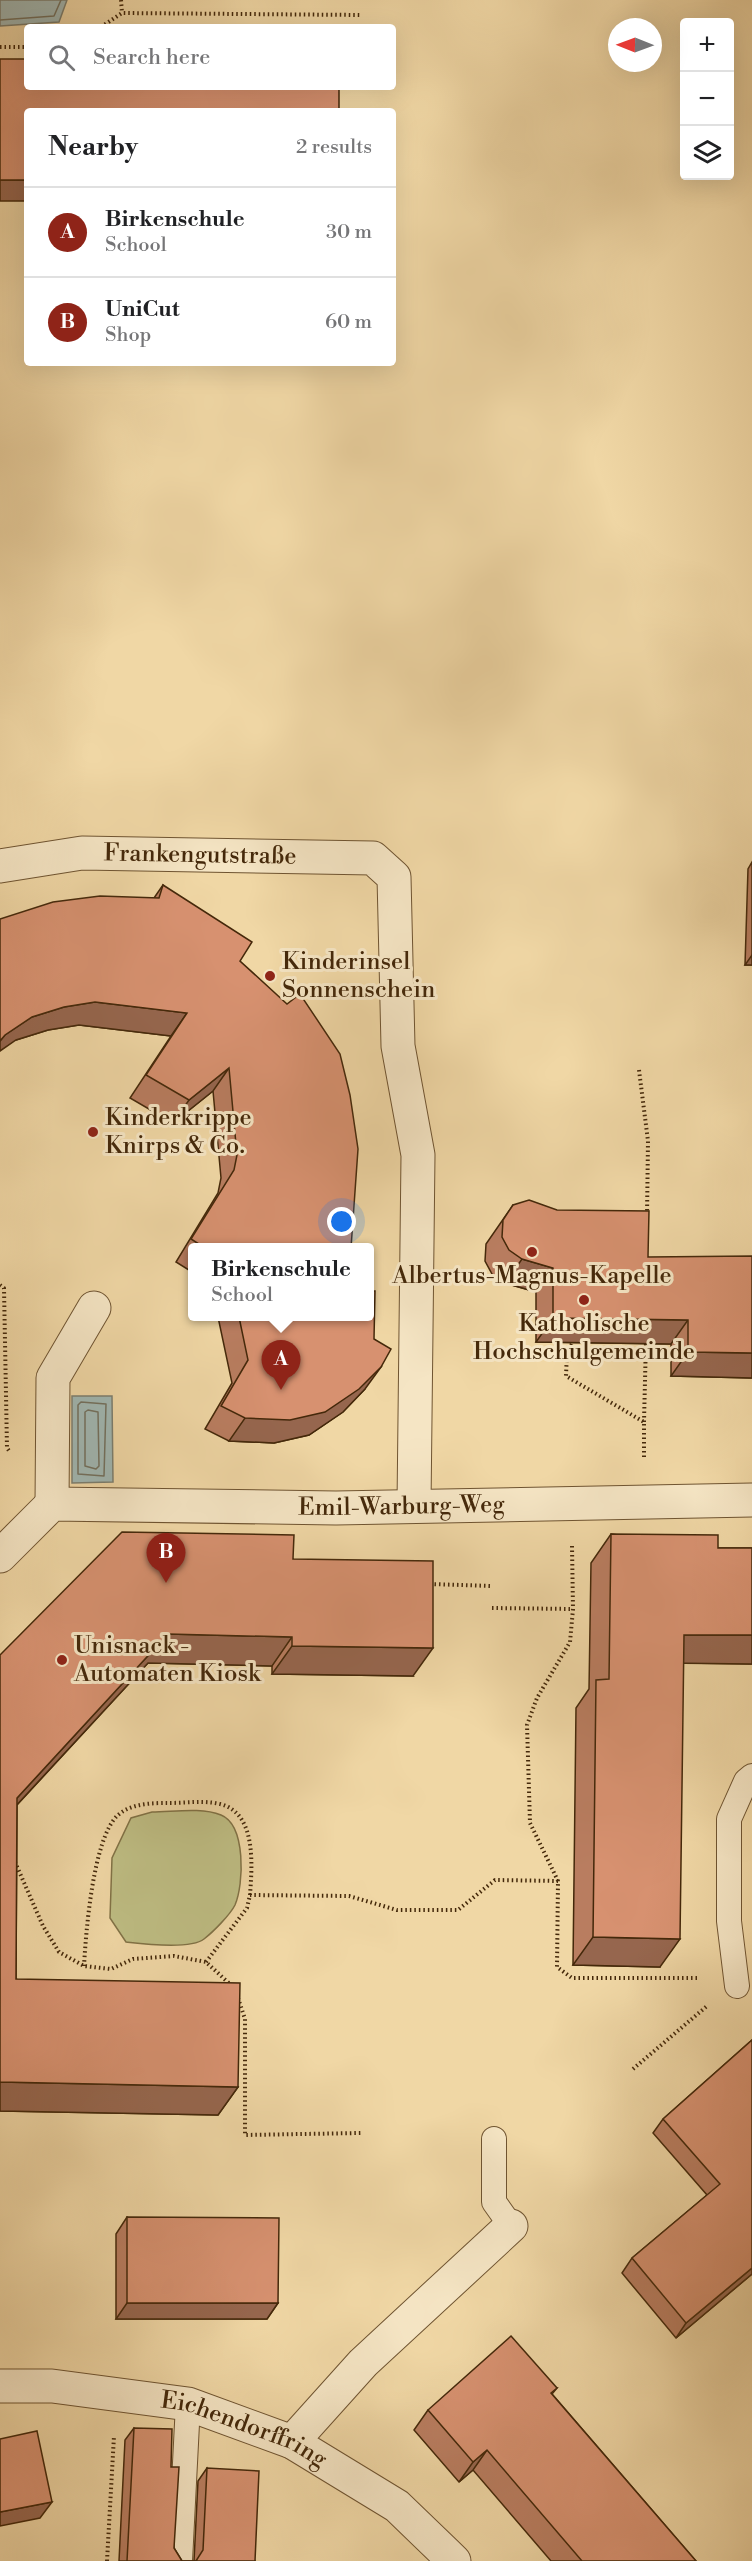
<!DOCTYPE html>
<meta charset="utf-8">
<style>
:root{--surface:#fff;--page:#f6f6f6;--text:#202124;--muted:#757577;--line:#e0e0e0;--accent:#8f2418}
body{margin:0;font-family:"Libre Bodoni",serif;background:var(--page);color:var(--text)}
.controls{position:absolute;right:18px;top:18px;display:grid;overflow:hidden;border-radius:6px;box-shadow:0 6px 24px #0002}
.controls button{width:54px;height:54px;display:grid;place-items:center;padding:0;border:0;border-bottom:2px solid var(--line);background:var(--surface);color:var(--text);font:30px sans-serif}
.compass{position:absolute;left:608px;top:18px;width:54px;height:54px;border-radius:50%;background:var(--surface);box-shadow:0 6px 24px #0002;rotate:271deg}
.you{position:absolute;left:342px;top:1222px;width:21px;height:21px;margin:-15px;border:4px solid #fff;border-radius:50%;background:#1a73e8;box-shadow:0 0 0 9px #1a73e833}
.badge{display:grid;place-items:center;width:39px;height:39px;border-radius:50%;background:var(--accent);color:#fff;font-size:20px;font-weight:700}
.pin{position:absolute;translate:-50% -50px;filter:drop-shadow(0 2px 3px #0008)}
.pin::after{content:'';position:absolute;top:32px;width:21px;height:18px;background:inherit;clip-path:polygon(0 0,100% 0,50% 100%)}
.popup{position:absolute;left:188px;top:1243px;width:186px;height:78px;box-sizing:border-box;display:grid;place-content:center;border-radius:6px;background:var(--surface);filter:drop-shadow(0 2px 4px #0005);font-size:20px;white-space:nowrap;color:var(--muted)}
.popup b{font-size:22px;color:var(--text)}
.popup::after{content:'';position:absolute;left:50%;top:100%;margin-left:-12px;border:12px solid transparent;border-top-color:var(--surface)}
.list{margin:0;padding:0;list-style:none}
h2{display:flex;justify-content:space-between;align-items:center;height:78px;margin:0;padding:0 24px;font-size:26px}
h2 small{font-size:20px;font-weight:400;color:var(--muted)}
.list li{display:grid;grid-template-columns:39px 1fr auto;gap:18px;align-items:center;box-sizing:border-box;height:90px;padding:0 24px;border-top:2px solid var(--line)}
.list b{display:block;font-size:22px;white-space:nowrap}
.list p{margin:0;font-size:20px;white-space:nowrap;color:var(--muted)}
.list em{font-size:20px;font-style:normal;color:var(--muted)}
.icon{flex:none;width:33px;height:33px;fill:none;stroke:currentColor;stroke-width:2;stroke-linecap:round;stroke-linejoin:round}
.map{position:relative;flex:none;width:752px;height:2561px;overflow:hidden}
.search{position:absolute;background:var(--surface);box-shadow:0 6px 24px #0002;left:24px;top:24px;width:372px;height:66px;display:flex;align-items:center;gap:15px;box-sizing:border-box;padding:0 21px;border-radius:6px;color:var(--muted);font-size:22px}
.panel{position:absolute;background:var(--surface);box-shadow:0 6px 24px #0002;left:24px;top:108px;width:372px;height:258px;border-radius:6px}
.map>svg:first-child{display:block}
.green{fill:#bebd83;stroke:#817246;stroke-width:1.5}
.water{fill:#a0b7b3;stroke:#7b7e6f;stroke-width:1.5}
.lines{fill:none;stroke-linecap:round;stroke-linejoin:round}
.shore{stroke:#72705e;stroke-width:1.5}
.lane-casing{stroke:#6f5431;stroke-width:26}
.street-casing{stroke:#6f5431;stroke-width:35}
.path{stroke:#44280a;stroke-width:4;stroke-dasharray:1.5 3;stroke-linecap:butt}
.lane{stroke:#f5e5c4;stroke-width:24}
.street{stroke:#f5e5c4;stroke-width:33}
.wall{fill:#b97d60;stroke:#44280a;stroke-width:1.5}
.shaded-wall{fill:#96664e;stroke:#44280a;stroke-width:1.5}
.building{fill:#d79170;stroke:#44280a;stroke-width:1.5}
.poi-dot{fill:#8f2418;stroke:#f5e5c4;stroke-width:2}
.labels{text-anchor:middle;dominant-baseline:central;stroke-width:6;stroke-linejoin:round;paint-order:stroke}
.street-label{font-size:24px;fill:#44280a;stroke:#f5e5c4}
.poi-label{font-size:24px;fill:#44280a;stroke:#f5e5c4;text-anchor:start}
</style>
<div class="map">
<svg width="752" height="2561" viewBox="0 0 752 2561">
<rect width="100%" height="100%" fill="#f0d7a5"/>
<filter id="stains"><feTurbulence type="fractalNoise" baseFrequency=".00333" numOctaves="4"/><feColorMatrix values="0 0 0 0 .2 0 0 0 0 .09 0 0 0 0 .02 0 0 0 .5 -.17"/></filter>
<radialGradient id="worn" r=".72"><stop offset=".6" stop-color="#630" stop-opacity="0"/><stop offset="1" stop-color="#630" stop-opacity=".3"/></radialGradient>
<path class="green" d="M152 1812C173 1812 201 1807 221 1815 246 1825 244 1884 235 1905 230 1915 213 1932 204 1939 190 1950 143 1944 126 1942L110 1918 112 1858 131 1818Z"/>
<g class="water">
<polygon points="0,0 67,0 59,22 0,26"/>
<polygon points="72,1396 112,1396 113,1482 72,1483"/>
</g>
<g class="lines">
<g class="shore">
<polyline points="0,20 54,16 61,0"/>
<polygon points="81,1402 106,1404 104,1476 78,1474 78,1405"/>
<polygon points="88,1410 98,1412 99,1466 96,1469 85,1466 85,1412"/>
</g>
<defs>
<g id="lane">
<polyline points="737,1986 729,1921 729,1819 746,1781 752,1776"/>
<polyline points="494,2139 494,2202 511,2226"/>
<polyline points="180,2561 188,2404"/>
</g>
<g id="street">
<path id="s1" d="M0 866 82 853 373 858 394 877 398 1046 418 1155 414 1505"/>
<polyline points="52,1504 53,1378 94,1308"/>
<path id="s2" d="M0 1556 52 1504 336 1508 752 1500"/>
<path id="s3" d="M0 2386H52L188 2404 292 2442 397 2506 454 2561"/>
<polyline points="292,2442 363,2363 511,2226"/>
</g>
</defs>
<use href="#lane" class="lane-casing"/>
<use href="#street" class="street-casing"/>
<g class="path">
<polyline points="121,0 122,13"/>
<polyline points="101,27 122,13 361,15"/>
<polyline points="0,47 27,47"/>
<polyline points="639,1070 648,1141 647,1216"/>
<polyline points="0,1285 4,1288 7,1448 10,1452"/>
<polyline points="574,1340 567,1352 566,1376 644,1422 644,1460"/>
<polyline points="644,1422 646,1340"/>
<polyline points="572,1546 573,1609 570,1642 537,1698 527,1725 530,1823 558,1881 557,1967 572,1978 698,1978"/>
<polyline points="430,1584 492,1586"/>
<polyline points="492,1608 573,1609"/>
<polyline points="15,1862 43,1926 59,1952 84,1966 111,1969 133,1959 174,1956 206,1962 232,1986"/>
<polyline points="206,1962 247,1908 250,1895 349,1896 397,1910 458,1910 495,1880 558,1881"/>
<path d="M84 1966C86 1931 93 1840 117 1816 130 1803 153 1803 169 1803 186 1803 203 1800 220 1804 257 1813 252 1866 250 1895"/>
<polyline points="238,1998 245,2019 245,2135 361,2133"/>
<polyline points="633,2069 707,2006"/>
<polyline points="107,2561 114,2436"/>
</g>
<use href="#lane" class="lane"/>
<use href="#street" class="street"/>
</g>
<g class="wall">
<polygon points="752,862 752,965 745,965 748,869"/>
<polygon points="163,885 240,961 351,1248 192,1248 192,1272 176,1262 218,1193 221,1178 213,1091 173,1123 130,1098 171,1036 79,1025 48,1030 16,1040 154,898"/>
<polygon points="513,1205 648,1257 752,1378 671,1376 671,1344 536,1342 536,1292 505,1283 492,1274 485,1261 486,1244"/>
<polygon points="218,1317 369,1317 365,1389 343,1412 309,1435 274,1443 229,1441 205,1429 232,1383"/>
<polygon points="611,1534 718,1548 752,1548 752,1664 683,1663 660,1967 573,1965 576,1708 589,1689 591,1563"/>
<polygon points="293,1559 413,1676 272,1674 272,1666 148,1663 17,1805 16,1979 238,2087 218,2115 0,2111 0,1655"/>
<polygon points="752,2040 752,2274 676,2338 622,2273 632,2258 707,2195 653,2133 663,2119"/>
<polygon points="127,2217 278,2303 267,2319 116,2319 116,2234"/>
<polygon points="557,2388 552,2394 696,2561 551,2561 473,2470 459,2482 414,2430 428,2410"/>
<polygon points="134,2428 171,2467 174,2548 182,2561 194,2561 198,2481 207,2468 255,2561 119,2561 125,2440"/>
</g>
<g class="shaded-wall">
<rect x="0" y="180" width="27" height="21"/>
<polygon points="752,955 752,965 745,965"/>
<polygon points="95,1002 187,1013 171,1036 79,1025 48,1030 16,1040 0,1051 0,1041 5,1035 32,1017 64,1007"/>
<polygon points="229,1068 213,1091 173,1123 189,1100"/>
<polygon points="522,1259 553,1268 536,1292 505,1283"/>
<polygon points="553,1318 688,1320 671,1344 536,1342"/>
<polygon points="688,1352 752,1353 752,1378 671,1376"/>
<polygon points="381,1367 365,1389 343,1412 309,1435 274,1443 229,1441 245,1418"/>
<polygon points="168,1634 292,1637 272,1666 148,1663 0,1823 17,1798"/>
<polygon points="684,1635 752,1635 752,1664 664,1663"/>
<polygon points="292,1646 433,1648 413,1676 272,1674"/>
<polygon points="593,1937 680,1939 660,1967 573,1965"/>
<polygon points="0,2082 238,2087 218,2115 0,2111"/>
<polygon points="752,2268 752,2274 676,2338 686,2323"/>
<polygon points="127,2303 278,2303 267,2319 116,2319"/>
<polygon points="487,2450 473,2470 459,2482 473,2462"/>
<polygon points="52,2502 40,2518 0,2526 0,2512"/>
</g>
<g class="building">
<polygon points="0,59 27,59 27,87 339,87 339,111 27,111 27,180 0,180"/>
<polygon points="163,885 252,942 240,961 287,1004 300,994 340,1054 350,1095 358,1149 351,1248 205,1248 191,1239 234,1170 237,1155 229,1068 189,1100 146,1075 187,1013 95,1002 64,1007 32,1017 5,1035 0,1041 0,919 53,902 100,896 159,898"/>
<polygon points="529,1200 557,1210 649,1211 648,1257 752,1256 752,1353 688,1352 688,1320 553,1318 553,1268 522,1259 509,1250 502,1237 503,1220 513,1205"/>
<polygon points="369,1291 375,1291 374,1339 391,1349 381,1367 359,1389 325,1412 290,1420 245,1418 221,1406 248,1360 239,1317 369,1317"/>
<polygon points="122,1532 294,1535 293,1559 433,1561 433,1648 292,1646 292,1637 168,1634 17,1798 16,1979 240,1983 238,2087 0,2082 0,1655"/>
<polygon points="611,1534 718,1535 718,1548 752,1548 752,1635 684,1635 680,1939 593,1937 596,1680 609,1679"/>
<polygon points="752,2040 752,2268 686,2323 632,2258 720,2184 663,2119"/>
<polygon points="127,2217 279,2218 278,2303 127,2303"/>
<polygon points="511,2336 557,2388 551,2393 696,2561 582,2561 487,2450 473,2462 428,2410"/>
<polygon points="134,2428 172,2429 171,2467 179,2467 174,2548 182,2561 196,2561 203,2550 207,2468 259,2471 255,2561 127,2561"/>
<polygon points="37,2431 52,2502 0,2512 0,2439"/>
</g>
<g class="poi-dot">
<circle cx="270" cy="976" r="6"/>
<circle cx="93" cy="1132" r="6"/>
<circle cx="532" cy="1252" r="6"/>
<circle cx="584" cy="1300" r="6"/>
<circle cx="62" cy="1660" r="6"/>
</g>
<g class="labels">
<g class="street-label">
<text stroke="none"><textPath href="#s1" startOffset="201">Frankengutstraße</textPath></text>
<text stroke="none"><textPath href="#s2" startOffset="423">Emil-Warburg-Weg</textPath></text>
<text stroke="none"><textPath href="#s3" startOffset="250">Eichendorffring</textPath></text>
</g>
<g class="poi-label">
<text x="282" y="962">Kinderinsel<tspan x="282" dy="28">Sonnenschein</tspan></text>
<text x="105" y="1118">Kinderkrippe<tspan x="105" dy="28">Knirps &amp; Co.</tspan></text>
<text x="532" y="1276" text-anchor="middle">Albertus-Magnus-Kapelle</text>
<text x="584" y="1324" text-anchor="middle">Katholische<tspan x="584" dy="28">Hochschulgemeinde</tspan></text>
<text x="74" y="1646">Unisnack -<tspan x="74" dy="28">Automaten Kiosk</tspan></text>
</g>
</g>
<rect width="100%" height="100%" filter="url(#stains)"/>
<rect width="100%" height="100%" fill="url(#worn)"/>
</svg>
<div class="controls">
<button>+</button>
<button>−</button>
<button><svg class="icon" aria-label="layers" viewBox="0 0 24 24"><path d="M12 4l9 5-9 5-9-5zM3 14l9 5 9-5"/></svg></button>
</div>
<svg class="compass" viewBox="-18 -18 36 36"><path d="M0-13l5 13h-10z" fill="#e53935"/><path d="M0 13l5-13h-10z" fill="#757577"/></svg>
<div class="you"></div>
<div class="pin badge" style="left:281px;top:1390px">A</div>
<div class="popup"><b>Birkenschule</b>School</div>
<div class="pin badge" style="left:166px;top:1583px">B</div>
<div class="search"><svg class="icon" aria-label="search" viewBox="0 0 24 24"><circle cx="10" cy="10" r="6"/><path d="M15 15l6 6"/></svg>Search here</div>
<section class="panel">
<h2>Nearby<small>2 results</small></h2>
<ul class="list">
<li><span class="badge">A</span><div><b>Birkenschule</b><p>School</p></div><em>30 m</em></li>
<li><span class="badge">B</span><div><b>UniCut</b><p>Shop</p></div><em>60 m</em></li>
</ul>
</section>
</div>
